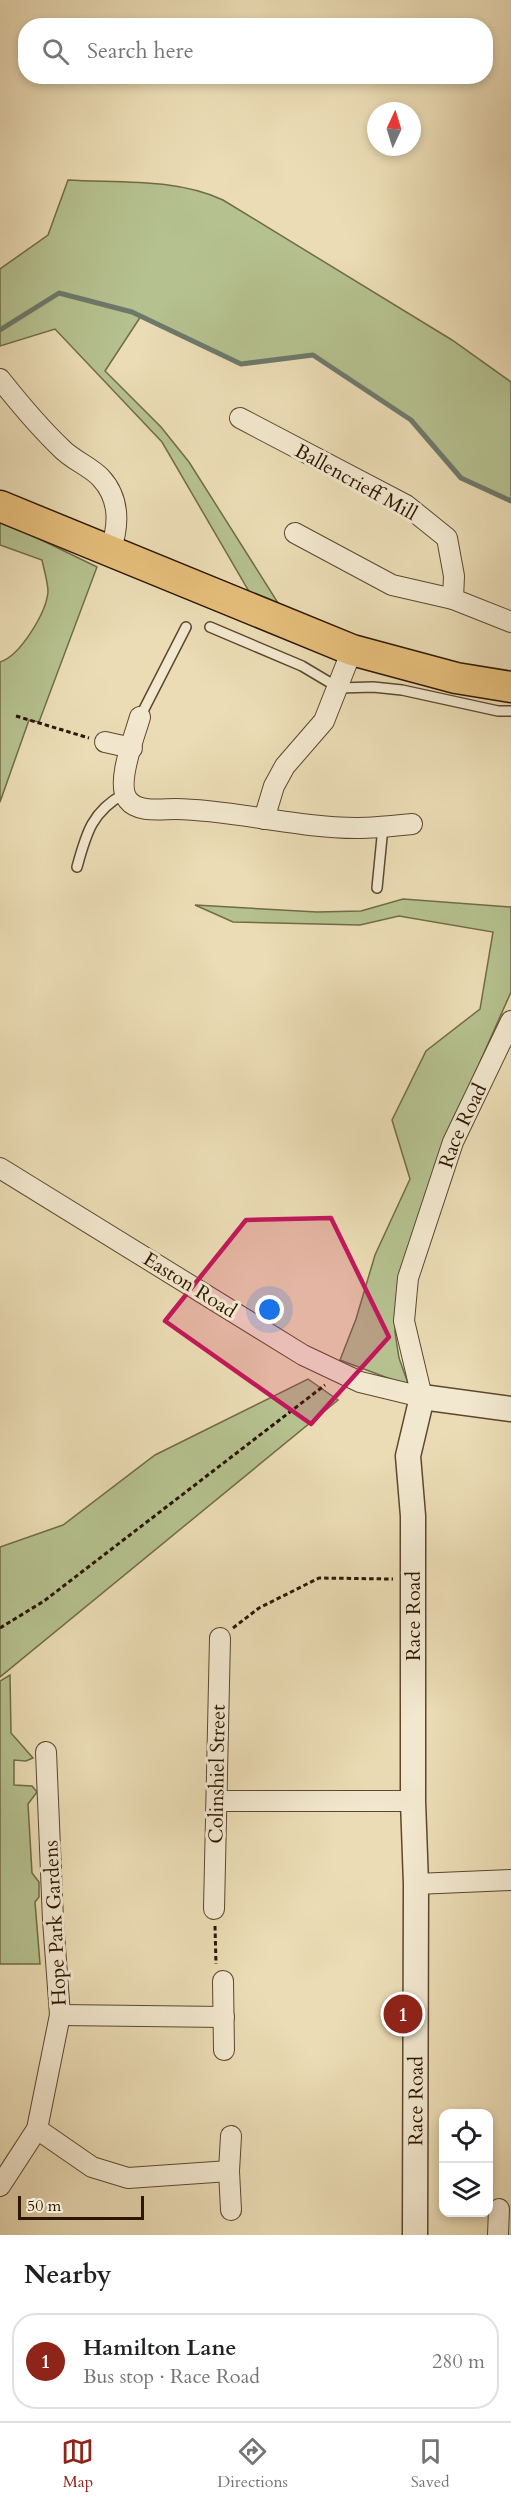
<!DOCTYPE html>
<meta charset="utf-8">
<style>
:root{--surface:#fff;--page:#f2f2f2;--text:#202124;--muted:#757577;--line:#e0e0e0;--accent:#8f2418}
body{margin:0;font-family:Cardo,serif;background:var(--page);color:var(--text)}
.controls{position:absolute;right:18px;bottom:18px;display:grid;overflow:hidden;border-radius:12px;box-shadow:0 3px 9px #0003}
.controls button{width:54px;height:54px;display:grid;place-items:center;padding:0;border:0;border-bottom:2px solid var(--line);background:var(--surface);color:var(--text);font:30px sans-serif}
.compass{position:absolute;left:367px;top:102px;width:54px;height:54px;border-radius:50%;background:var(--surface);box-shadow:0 3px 9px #0003;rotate:4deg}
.scale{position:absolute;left:18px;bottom:15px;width:126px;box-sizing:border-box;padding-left:6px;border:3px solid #2c1600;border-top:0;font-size:16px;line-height:21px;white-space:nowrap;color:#2c1600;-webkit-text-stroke:4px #f2e8cf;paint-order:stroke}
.you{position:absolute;left:270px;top:1310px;width:21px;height:21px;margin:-15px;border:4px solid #fff;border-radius:50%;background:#1a73e8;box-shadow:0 0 0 9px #1a73e833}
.badge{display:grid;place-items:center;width:39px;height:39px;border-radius:50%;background:var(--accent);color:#fff;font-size:20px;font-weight:700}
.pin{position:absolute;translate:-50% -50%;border:3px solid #fff;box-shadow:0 2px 6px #0006}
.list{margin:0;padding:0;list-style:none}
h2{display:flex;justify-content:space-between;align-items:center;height:78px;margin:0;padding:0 24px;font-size:26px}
h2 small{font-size:20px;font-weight:400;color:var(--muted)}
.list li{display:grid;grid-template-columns:39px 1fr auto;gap:18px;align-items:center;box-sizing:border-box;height:96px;margin:0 12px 12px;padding:0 12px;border:2px solid var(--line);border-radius:24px}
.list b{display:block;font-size:22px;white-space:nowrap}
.list p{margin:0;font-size:20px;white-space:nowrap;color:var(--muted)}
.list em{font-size:20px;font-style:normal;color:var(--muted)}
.icon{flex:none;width:33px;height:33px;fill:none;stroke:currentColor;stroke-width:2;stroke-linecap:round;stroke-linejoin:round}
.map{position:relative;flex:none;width:511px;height:2235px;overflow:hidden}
.search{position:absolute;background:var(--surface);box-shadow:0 3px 9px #0003;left:18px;right:18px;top:18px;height:66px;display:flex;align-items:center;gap:15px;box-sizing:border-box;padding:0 21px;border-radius:24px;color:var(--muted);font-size:22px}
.sheet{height:186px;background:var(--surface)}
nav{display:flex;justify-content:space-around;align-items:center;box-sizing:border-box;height:84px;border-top:2px solid var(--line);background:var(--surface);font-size:16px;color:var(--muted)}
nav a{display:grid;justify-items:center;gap:3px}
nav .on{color:var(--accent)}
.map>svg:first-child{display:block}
.green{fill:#b5c18f;stroke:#706c48;stroke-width:1.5}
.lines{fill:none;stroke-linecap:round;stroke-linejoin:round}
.stream{stroke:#6d796a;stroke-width:5}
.service-casing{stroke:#5c482d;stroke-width:12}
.minor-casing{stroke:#5c482d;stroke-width:22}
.tertiary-casing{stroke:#5c482d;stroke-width:27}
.primary-casing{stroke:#2c1600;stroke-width:33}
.path{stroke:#2c1600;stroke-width:3;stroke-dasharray:4.5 3;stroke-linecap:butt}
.service{stroke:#f2e8cf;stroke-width:9}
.minor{stroke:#f2e8cf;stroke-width:20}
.tertiary{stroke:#f2e8cf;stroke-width:24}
.primary{stroke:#e6be7a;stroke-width:30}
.marked{fill:#c2185b;fill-opacity:0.2;stroke:#c2185b;stroke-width:4.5;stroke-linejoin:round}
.labels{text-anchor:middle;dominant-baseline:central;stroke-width:6;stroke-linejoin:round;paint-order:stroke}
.street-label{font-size:20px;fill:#2c1600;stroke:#f2e8cf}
</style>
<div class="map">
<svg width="511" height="2235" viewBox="0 0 511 2235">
<rect width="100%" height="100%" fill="#ebdcb5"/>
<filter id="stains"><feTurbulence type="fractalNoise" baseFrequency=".00333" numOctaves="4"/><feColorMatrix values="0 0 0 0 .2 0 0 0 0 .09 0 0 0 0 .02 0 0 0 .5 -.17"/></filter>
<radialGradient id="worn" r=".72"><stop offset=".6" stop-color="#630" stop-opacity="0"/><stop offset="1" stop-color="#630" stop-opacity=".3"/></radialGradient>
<g class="green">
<path d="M68 180C119 183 175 178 223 200L452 340 511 382V501L461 478 411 420 313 355 241 364 141 316 105 371 161 427 189 462 280 606 258 607 162 442 55 329 0 346V269L48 235Z"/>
<path d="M0 520 97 567 39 722 29 720 0 802V662C20 656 46 613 48 592 48 582 44 570 42 560L0 545Z"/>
<polygon points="403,899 511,907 511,992 464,1098 401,1270 395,1332 399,1358 409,1386 340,1360 356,1319 375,1255 410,1179 392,1120 426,1051 480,1009 493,932 399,916 360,925 233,922 195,905 317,912 361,911"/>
<polygon points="308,1379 338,1400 0,1677 0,1547 63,1525 155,1455"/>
<polygon points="10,1675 11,1733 33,1758 26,1761 14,1760 14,1785 32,1786 37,1792 28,1804 32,1873 39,1882 39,1897 35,1902 40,1964 0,1964 0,1681"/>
</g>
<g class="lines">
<polyline class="stream" points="0,330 59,293 132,312 241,364 313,355 411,420 461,478 511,501"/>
<defs>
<g id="service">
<polyline points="210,627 302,666 339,688 373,687 402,690 498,711 511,711"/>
<polyline points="140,717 186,627"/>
<path d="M77 867C86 834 92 811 124 794"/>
<polyline points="377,888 383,827"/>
</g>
<g id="minor">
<path d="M0 379C19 403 38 426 61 448 72 460 90 466 101 478 121 500 119 526 110 552"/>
<polyline points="240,418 406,505 447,538 454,576 453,599"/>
<polyline points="295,533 392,585 453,599 511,622"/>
<path d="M140 717C135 735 115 784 128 800 138 813 161 809 176 809 236 810 296 828 357 828 376 828 393 826 412 824"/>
<polyline points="105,742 132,748"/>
<polyline points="264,819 274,786 285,766 324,721 352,650"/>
<path id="s1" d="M0 1168 303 1355 360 1382 422 1397 404 1321 408 1278 453 1142 511 1021"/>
<polyline points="217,1801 413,1801"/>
<polyline points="416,1884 511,1880"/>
<polyline points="214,1909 220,1638"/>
<polyline points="223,1981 224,2050"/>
<polyline points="60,2015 224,2017"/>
<polyline points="37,2129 92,2167 128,2178 229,2171"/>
<polyline points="0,2186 37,2129 60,2015 53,1920 46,1752"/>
<polyline points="231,2210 229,2171 231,2136"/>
<polyline points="498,2235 499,2209"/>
</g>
<g id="tertiary">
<path id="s2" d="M415 2235 416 1884 413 1801V1516L408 1456 422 1397 511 1409"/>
</g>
<polyline id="primary" points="0,506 352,650 456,678 511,687"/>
</defs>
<use href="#service" class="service-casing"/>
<use href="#minor" class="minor-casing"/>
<use href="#tertiary" class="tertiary-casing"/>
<use href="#primary" class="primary-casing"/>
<g class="path">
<polyline points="16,716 89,738"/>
<polyline points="0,1628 44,1601 325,1385"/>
<polyline points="233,1628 259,1608 319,1578 393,1579"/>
<polyline points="215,1926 216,1964"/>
</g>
<use href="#service" class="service"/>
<use href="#minor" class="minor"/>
<use href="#tertiary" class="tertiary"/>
<use href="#primary" class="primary"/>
</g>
<path class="marked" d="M331 1218 389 1337 311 1424 165 1321 246 1220Z"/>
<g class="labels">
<g class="street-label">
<text transform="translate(356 482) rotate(29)">Ballencrieff Mill</text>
<text stroke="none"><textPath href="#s1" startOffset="766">Race Road</textPath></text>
<text transform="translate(190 1285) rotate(32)">Easton Road</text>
<text transform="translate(413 1616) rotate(-90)">Race Road</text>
<text transform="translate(217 1774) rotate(-89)">Colinshiel Street</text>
<text transform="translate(55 1923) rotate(-93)">Hope Park Gardens</text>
<text stroke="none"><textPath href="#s2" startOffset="134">Race Road</textPath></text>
</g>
</g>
<rect width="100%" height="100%" filter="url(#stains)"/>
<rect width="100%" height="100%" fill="url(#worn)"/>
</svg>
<div class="controls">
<button><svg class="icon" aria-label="locate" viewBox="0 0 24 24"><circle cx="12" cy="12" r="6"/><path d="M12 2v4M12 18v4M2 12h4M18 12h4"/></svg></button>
<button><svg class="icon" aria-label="layers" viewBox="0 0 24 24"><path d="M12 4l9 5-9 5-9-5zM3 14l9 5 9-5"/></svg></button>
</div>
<svg class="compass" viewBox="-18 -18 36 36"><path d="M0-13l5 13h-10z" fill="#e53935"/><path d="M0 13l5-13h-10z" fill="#757577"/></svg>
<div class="scale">50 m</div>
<div class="you"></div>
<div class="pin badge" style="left:403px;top:2014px">1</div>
<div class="search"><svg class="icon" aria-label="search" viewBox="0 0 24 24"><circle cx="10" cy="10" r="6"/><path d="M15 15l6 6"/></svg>Search here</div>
</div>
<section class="sheet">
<h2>Nearby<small></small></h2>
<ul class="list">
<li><span class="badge">1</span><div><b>Hamilton Lane</b><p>Bus stop · Race Road</p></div><em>280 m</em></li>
</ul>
</section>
<nav>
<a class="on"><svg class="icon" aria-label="map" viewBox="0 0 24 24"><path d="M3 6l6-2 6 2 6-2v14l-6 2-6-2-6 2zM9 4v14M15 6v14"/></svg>Map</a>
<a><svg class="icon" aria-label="directions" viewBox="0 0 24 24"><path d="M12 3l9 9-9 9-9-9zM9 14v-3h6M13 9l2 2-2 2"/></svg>Directions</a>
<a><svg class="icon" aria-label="saved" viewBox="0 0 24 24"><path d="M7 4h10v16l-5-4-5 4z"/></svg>Saved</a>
</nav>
